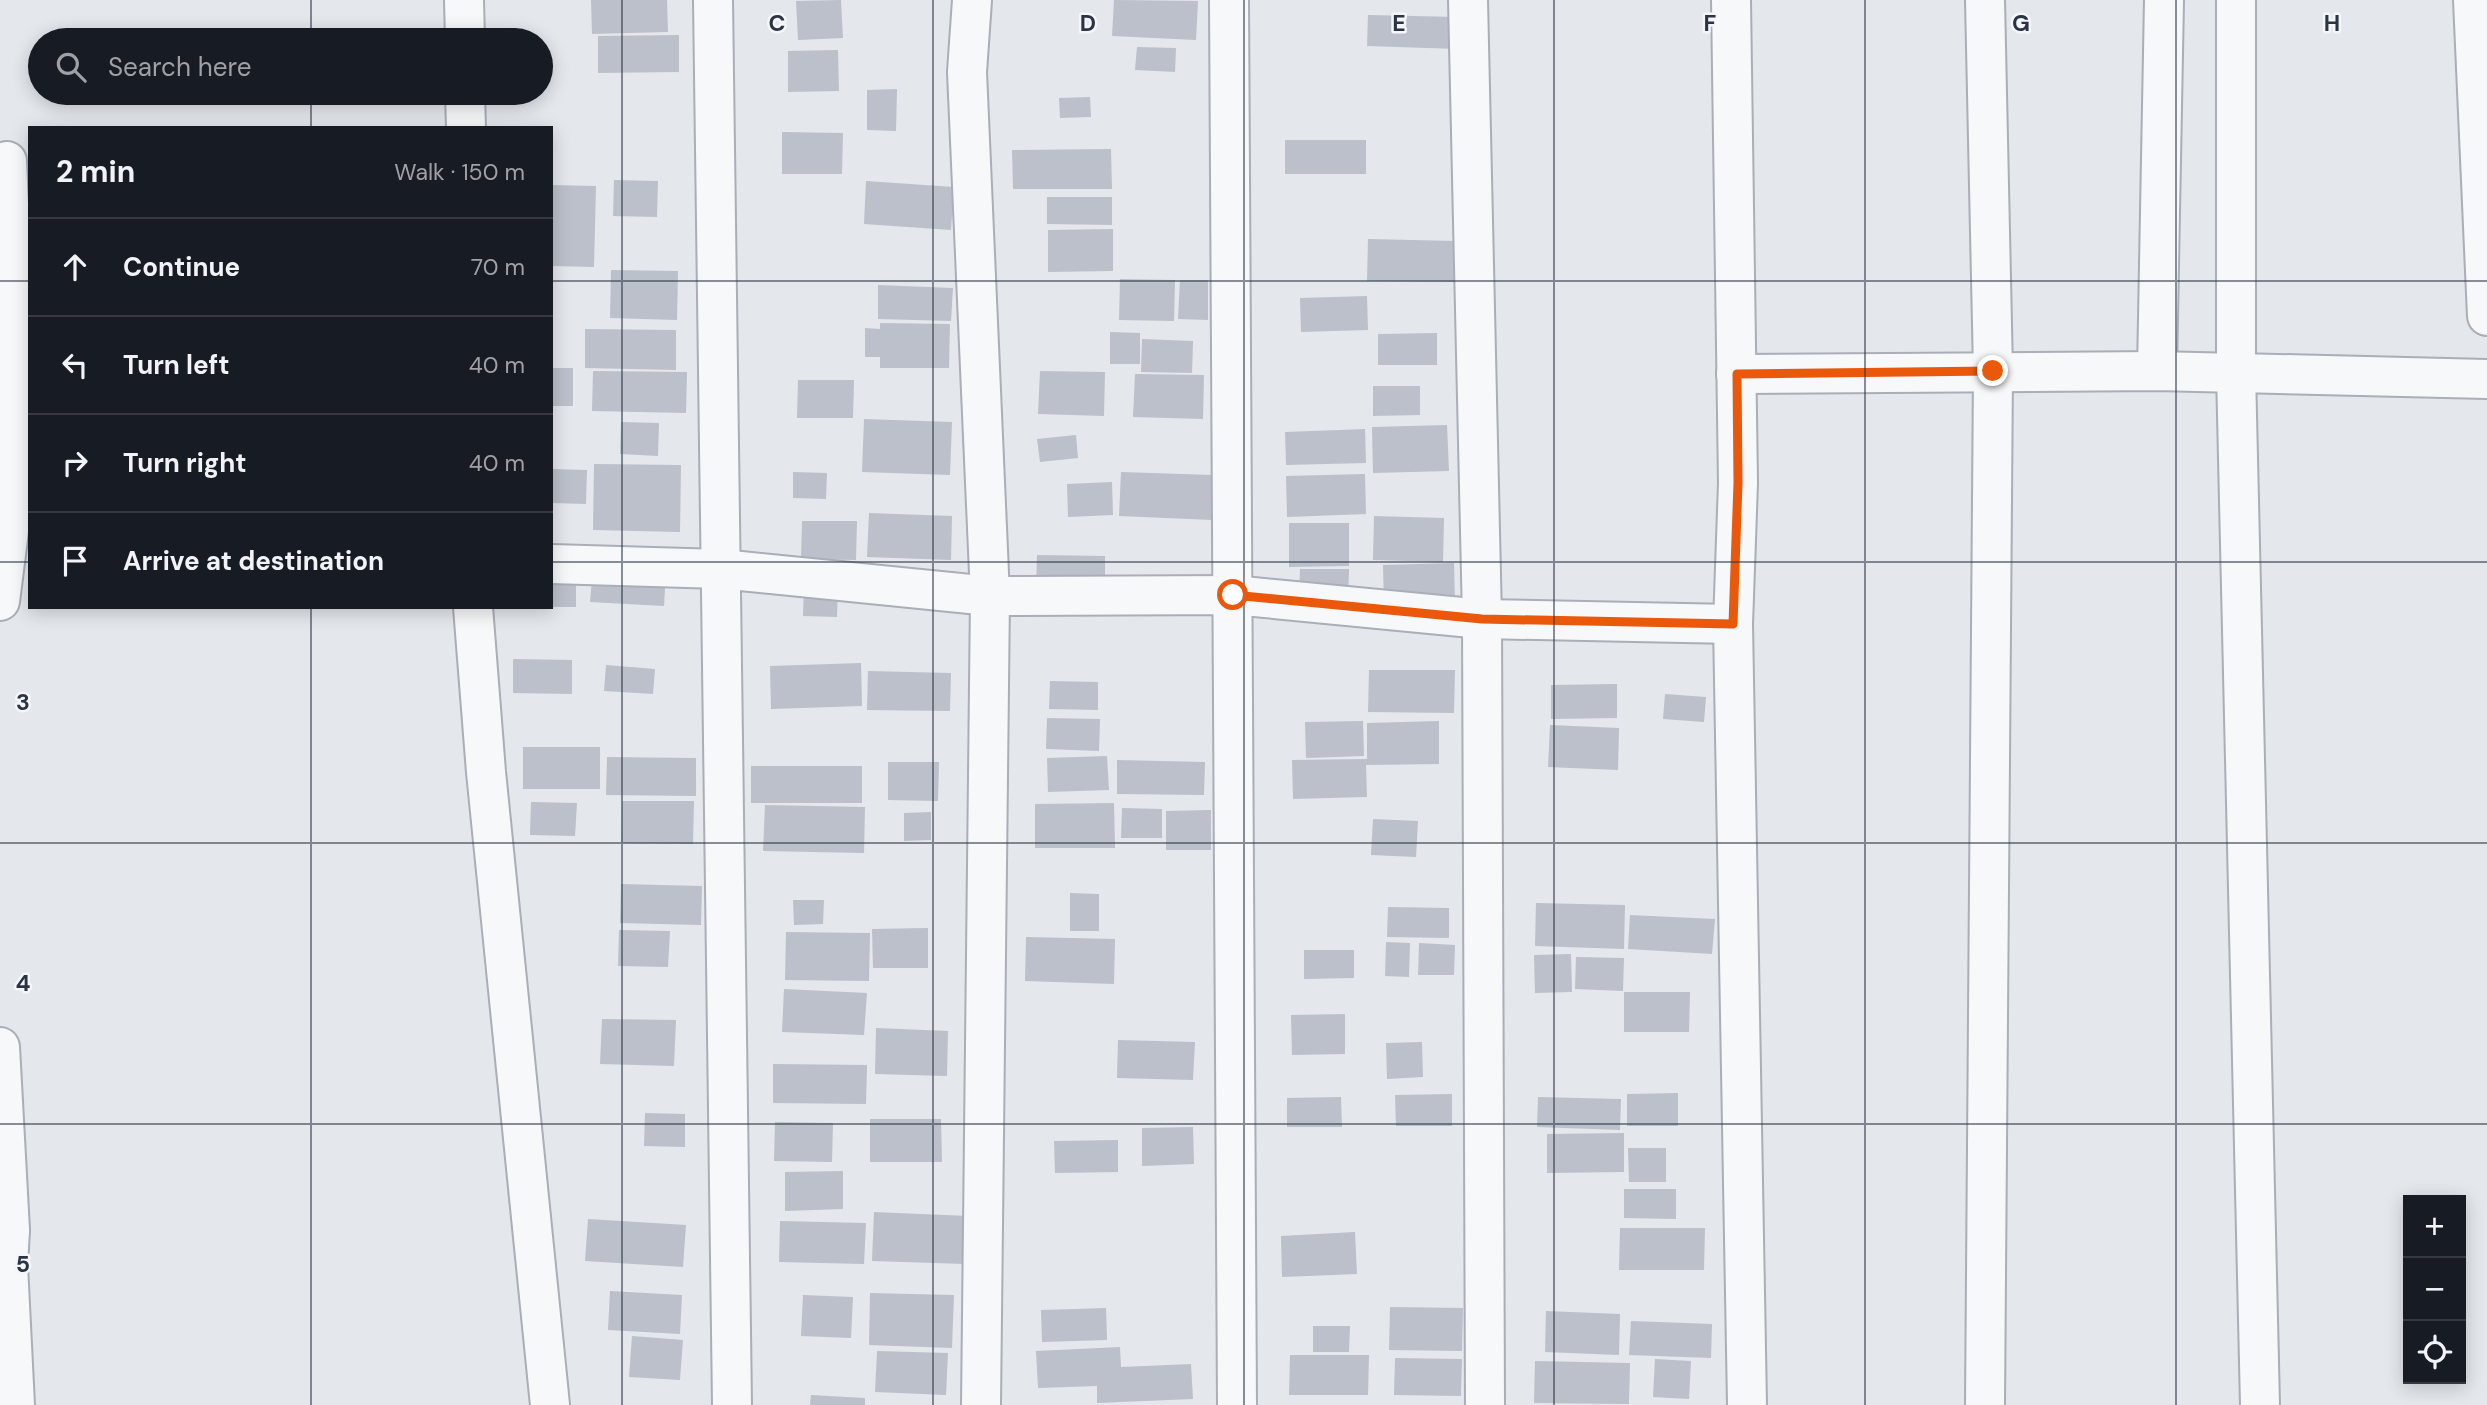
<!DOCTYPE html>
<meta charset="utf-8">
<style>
:root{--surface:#171b24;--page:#20242c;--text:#f1f3f6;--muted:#9ea1a6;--line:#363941}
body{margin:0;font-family:"DM Sans",sans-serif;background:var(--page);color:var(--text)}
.controls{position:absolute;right:21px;bottom:21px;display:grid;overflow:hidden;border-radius:0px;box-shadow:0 4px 18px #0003}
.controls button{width:63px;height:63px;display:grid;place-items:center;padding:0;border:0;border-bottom:2px solid var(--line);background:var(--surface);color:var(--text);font:35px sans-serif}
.stop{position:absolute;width:21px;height:21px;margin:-16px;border:5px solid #ea580c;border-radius:50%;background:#fff}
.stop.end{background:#ea580c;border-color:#fff;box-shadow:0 2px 7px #0008}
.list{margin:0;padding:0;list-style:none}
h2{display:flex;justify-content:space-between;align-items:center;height:91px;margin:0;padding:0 28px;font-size:30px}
h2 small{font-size:23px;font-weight:400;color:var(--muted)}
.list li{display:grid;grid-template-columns:46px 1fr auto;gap:21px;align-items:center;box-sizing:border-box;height:98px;padding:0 28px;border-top:2px solid var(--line)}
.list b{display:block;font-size:26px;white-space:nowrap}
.list em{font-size:23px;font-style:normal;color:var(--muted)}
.icon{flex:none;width:38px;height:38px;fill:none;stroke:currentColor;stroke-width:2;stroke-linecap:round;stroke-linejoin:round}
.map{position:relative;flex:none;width:2487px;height:1405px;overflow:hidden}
.search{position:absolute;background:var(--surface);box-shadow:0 4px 18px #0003;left:28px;top:28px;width:525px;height:77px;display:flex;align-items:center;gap:18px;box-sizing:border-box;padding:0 24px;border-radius:38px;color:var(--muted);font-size:26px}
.panel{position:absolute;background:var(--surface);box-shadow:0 4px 18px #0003;left:28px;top:126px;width:525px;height:483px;border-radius:0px}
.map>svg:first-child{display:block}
.building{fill:#bbc0ca}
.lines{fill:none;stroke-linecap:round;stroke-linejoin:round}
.minor-casing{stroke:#a9aeb7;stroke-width:42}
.minor{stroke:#f7f8fa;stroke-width:38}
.route{stroke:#ea580c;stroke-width:9}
.grid{fill:none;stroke:#2b3445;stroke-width:2;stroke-opacity:0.55}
.grid-label{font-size:23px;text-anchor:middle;font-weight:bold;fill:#2b3445;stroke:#f4f6f9;stroke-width:5;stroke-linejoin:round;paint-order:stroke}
</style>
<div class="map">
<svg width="2487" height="1405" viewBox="0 0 2487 1405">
<rect width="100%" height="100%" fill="#e4e7ec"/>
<g class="building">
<polygon points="591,0 667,0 668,32 592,34"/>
<polygon points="841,0 843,38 798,40 796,1"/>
<polygon points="1114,0 1198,1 1196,40 1112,36"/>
<polygon points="1368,15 1459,17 1458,49 1367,46"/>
<polygon points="679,35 679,72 598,73 598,36"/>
<polygon points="1137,47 1176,48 1175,72 1135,70"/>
<polygon points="838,50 839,91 788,92 788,51"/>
<polygon points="897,89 896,131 867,130 867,90"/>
<polygon points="1090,97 1091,117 1060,118 1059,98"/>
<polygon points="782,132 843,133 842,174 782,174"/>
<rect x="1285" y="140" width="81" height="34"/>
<polygon points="1111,149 1112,189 1013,189 1012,150"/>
<polygon points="614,180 658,181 657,217 613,216"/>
<polygon points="866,181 954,187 951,230 864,224"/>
<polygon points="551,185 596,186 594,267 551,266"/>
<polygon points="1047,197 1112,197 1112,225 1047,224"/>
<polygon points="1113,229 1113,271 1048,272 1048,230"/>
<polygon points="1368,239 1456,241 1455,282 1367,281"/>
<polygon points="611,270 678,271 677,320 610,318"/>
<polygon points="1120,279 1175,280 1174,321 1119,320"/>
<polygon points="1180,280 1208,280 1208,320 1178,319"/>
<polygon points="878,285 953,288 951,321 878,319"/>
<polygon points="1367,296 1368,330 1301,332 1300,298"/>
<polygon points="880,323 950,324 949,368 880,368 880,357 865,357 865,328 880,329"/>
<polygon points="585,329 676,330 676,370 585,368"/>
<polygon points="1110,332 1140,333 1140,364 1110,364"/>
<polygon points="1437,333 1437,365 1378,365 1378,334"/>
<polygon points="1142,339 1193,341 1192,373 1141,372"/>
<rect x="551" y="368" width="22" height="38"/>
<polygon points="593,371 687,372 686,413 592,411"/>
<polygon points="1040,371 1105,372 1104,416 1038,414"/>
<polygon points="1135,374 1204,375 1203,419 1133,417"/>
<polygon points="798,380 854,380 853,418 797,418"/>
<polygon points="1373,386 1420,386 1420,415 1373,416"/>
<polygon points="864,419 952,422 950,475 862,472"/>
<polygon points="621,422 659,423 658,456 620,454"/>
<polygon points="1447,425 1449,471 1373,473 1372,427"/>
<polygon points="1365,429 1366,463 1286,465 1285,432"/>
<polygon points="1076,435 1078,458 1040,462 1037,439"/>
<polygon points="594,464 681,465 680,532 593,530"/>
<polygon points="551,469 587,470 586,504 551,503"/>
<polygon points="793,472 827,473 826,499 793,498"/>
<polygon points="1121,472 1213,475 1212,520 1119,516"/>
<polygon points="1365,474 1366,514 1287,517 1286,476"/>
<polygon points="1112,482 1113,515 1068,517 1067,484"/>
<polygon points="869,513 952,516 951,560 867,557"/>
<polygon points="1374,516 1444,518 1443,562 1373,560"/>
<polygon points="802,521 857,521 856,560 801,559"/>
<polygon points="1289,523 1349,523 1349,566 1289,567"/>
<polygon points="1037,555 1105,556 1105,592 1036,591"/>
<polygon points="1454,563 1455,603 1384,605 1383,565"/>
<polygon points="576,566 576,607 551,607 551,567"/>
<polygon points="593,567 666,571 664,606 590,602"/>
<polygon points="1300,569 1349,569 1348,602 1299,600"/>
<polygon points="804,582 838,583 837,617 803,616"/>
<polygon points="513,659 572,660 572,694 513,693"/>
<polygon points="861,663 862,706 771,709 770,666"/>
<polygon points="606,665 655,669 653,694 604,691"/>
<polygon points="1369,670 1455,670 1454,713 1368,712"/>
<polygon points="868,671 951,673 950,711 867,710"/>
<polygon points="1050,681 1098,682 1098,710 1049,709"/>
<polygon points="1617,684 1617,718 1551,719 1551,685"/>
<polygon points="1665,694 1706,697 1704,722 1663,719"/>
<polygon points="1047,718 1100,719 1099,751 1046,749"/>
<polygon points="1363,721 1364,756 1306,758 1305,722"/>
<polygon points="1439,721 1439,764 1366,765 1367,797 1293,799 1292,760 1367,759 1367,723"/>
<polygon points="1550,725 1619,728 1618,770 1548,767"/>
<rect x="523" y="747" width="77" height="42"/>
<polygon points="1107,756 1109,790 1048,792 1047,758"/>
<polygon points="607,757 696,758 696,796 606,795"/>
<polygon points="1117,760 1205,762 1204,795 1117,794"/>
<polygon points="888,762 939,762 938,801 888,800"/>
<rect x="751" y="766" width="111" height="37"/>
<polygon points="622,801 694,801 693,844 621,843"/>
<polygon points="531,802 577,803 575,836 530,835"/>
<polygon points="1114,803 1115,848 1035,848 1035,804"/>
<polygon points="765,805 865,807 864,853 763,851"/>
<polygon points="1122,808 1162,809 1162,838 1121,838"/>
<polygon points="1211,810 1211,850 1166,850 1166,811"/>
<polygon points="931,812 931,840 904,841 904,813"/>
<polygon points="1373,819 1418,821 1416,857 1371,855"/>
<polygon points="621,884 702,886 701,925 620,923"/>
<polygon points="1070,893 1099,894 1099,931 1070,931"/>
<polygon points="793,900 824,900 823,924 794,925"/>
<polygon points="1536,903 1625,905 1624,949 1535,946"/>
<polygon points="1388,907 1449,908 1449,938 1387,937"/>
<polygon points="1630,915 1715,919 1712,954 1628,949"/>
<polygon points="928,928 928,968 873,968 872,929"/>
<polygon points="619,930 670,931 668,967 618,966"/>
<polygon points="786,932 870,933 869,981 785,980"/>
<polygon points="1026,937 1115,939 1114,984 1025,981"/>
<polygon points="1386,942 1410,943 1409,977 1385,976"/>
<polygon points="1419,943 1455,945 1454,975 1418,975"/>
<polygon points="1304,950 1354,950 1354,978 1304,979"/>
<polygon points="1571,954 1572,992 1535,993 1534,955"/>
<polygon points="1576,957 1624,958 1623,991 1575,989"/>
<polygon points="784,989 867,993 864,1035 782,1032"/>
<polygon points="1624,992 1690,992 1689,1032 1624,1032"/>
<polygon points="1345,1014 1345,1054 1292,1055 1291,1015"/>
<polygon points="602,1019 676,1020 674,1066 600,1064"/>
<polygon points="876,1028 948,1031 947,1076 875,1074"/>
<polygon points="1118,1040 1195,1042 1193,1080 1117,1078"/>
<polygon points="1422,1042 1423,1077 1387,1079 1386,1043"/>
<polygon points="773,1064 867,1065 866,1104 773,1103"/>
<polygon points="1678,1093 1678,1126 1627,1126 1627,1094"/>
<polygon points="1452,1094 1452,1126 1396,1126 1395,1095"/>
<polygon points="1341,1097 1342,1127 1287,1127 1287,1098"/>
<polygon points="1538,1097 1621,1099 1620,1130 1537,1127"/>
<polygon points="645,1113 685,1114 685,1147 644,1146"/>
<polygon points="870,1119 941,1119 942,1162 870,1162"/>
<polygon points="775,1122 833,1123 832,1162 774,1161"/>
<polygon points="1193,1127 1194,1164 1142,1166 1142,1128"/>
<polygon points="1624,1133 1624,1172 1547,1173 1547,1134"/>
<polygon points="1118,1140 1118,1172 1055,1173 1054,1141"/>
<polygon points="1628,1148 1666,1148 1666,1182 1629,1182"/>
<polygon points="843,1171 843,1209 785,1211 785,1172"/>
<polygon points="1624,1189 1676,1189 1676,1219 1624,1218"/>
<polygon points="874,1212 968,1216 965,1264 872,1261"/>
<polygon points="588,1219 686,1225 683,1267 585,1261"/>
<polygon points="780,1221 866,1223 864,1264 779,1262"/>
<polygon points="1620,1228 1705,1228 1704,1270 1619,1270"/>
<polygon points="1355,1232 1357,1274 1282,1277 1281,1236"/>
<polygon points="610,1291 682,1295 680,1334 608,1330"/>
<polygon points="870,1293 954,1295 952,1348 869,1345"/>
<polygon points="803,1295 853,1297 851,1338 801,1336"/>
<polygon points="1390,1307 1463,1308 1462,1351 1389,1350"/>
<polygon points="1106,1308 1107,1340 1042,1342 1041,1310"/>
<polygon points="1546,1311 1620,1314 1619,1355 1545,1352"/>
<polygon points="1631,1321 1712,1324 1711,1358 1629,1355"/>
<polygon points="1313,1326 1350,1326 1349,1352 1313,1352"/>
<polygon points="632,1336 683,1340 680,1380 629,1377"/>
<polygon points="1120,1347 1121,1367 1191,1364 1193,1399 1097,1403 1097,1386 1038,1388 1036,1351"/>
<polygon points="877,1351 948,1353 946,1395 875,1392"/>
<polygon points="1290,1355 1369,1355 1368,1395 1289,1395"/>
<polygon points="1395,1358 1462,1359 1461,1396 1394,1395"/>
<polygon points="1655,1359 1691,1361 1689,1399 1653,1397"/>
<polygon points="1535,1361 1630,1363 1629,1404 1534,1403"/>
<polygon points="811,1395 865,1398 865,1405 810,1405"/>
</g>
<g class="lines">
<defs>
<g id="minor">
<polyline points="464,0 465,40"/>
<polyline points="713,0 732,1405"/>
<polyline points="972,0 967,72 990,596 981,1405"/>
<polyline points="1229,0 1237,1405"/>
<polyline points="1468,0 1482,619 1485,1405"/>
<polyline points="1731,0 1738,483 1733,624 1747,1405"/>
<polyline points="1985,0 1993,371 1985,1405"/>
<polyline points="2236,0 2236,372 2260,1405"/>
<polyline points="2473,0 2487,316"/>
<polyline points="465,93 466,128"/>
<polyline points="2157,371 2164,0"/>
<polyline points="1736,374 2157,371 2487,379"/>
<polyline points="551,564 721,569 990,596 1233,595 1482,619 1733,624"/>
<polyline points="0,601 12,507 16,356 7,161"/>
<polyline points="473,607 486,772 550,1405"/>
<polyline points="0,1047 10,1230"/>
<polyline points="0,1230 10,1230 8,1265 15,1405"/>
</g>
</defs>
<use href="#minor" class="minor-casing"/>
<use href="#minor" class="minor"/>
</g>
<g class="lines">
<polyline class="route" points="1233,595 1482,619 1733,624 1738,483 1737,374 1993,371"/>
</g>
<path class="grid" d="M311 0V40M622 0V1405M933 0V1405M1244 0V1405M1554 0V1405M1865 0V1405M2176 0V1405M311 93V128M0 281H30M551 281H2487M0 562H30M551 562H2487M311 607V1405M0 843H2487M0 1124H2487"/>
<g class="grid-label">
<text x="777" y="31">C</text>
<text x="1088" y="31">D</text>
<text x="1399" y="31">E</text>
<text x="1710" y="31">F</text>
<text x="2021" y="31">G</text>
<text x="2332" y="31">H</text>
<text x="23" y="710">3</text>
<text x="23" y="991">4</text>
<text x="23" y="1272">5</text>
</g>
</svg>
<div class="controls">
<button>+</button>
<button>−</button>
<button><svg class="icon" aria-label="locate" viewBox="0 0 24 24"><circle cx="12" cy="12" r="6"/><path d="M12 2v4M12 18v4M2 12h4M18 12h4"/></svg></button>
</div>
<div class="stop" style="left:1233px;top:595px"></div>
<div class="stop end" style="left:1993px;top:371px"></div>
<div class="search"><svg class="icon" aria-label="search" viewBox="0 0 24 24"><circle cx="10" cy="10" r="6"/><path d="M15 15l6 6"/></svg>Search here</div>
<section class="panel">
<h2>2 min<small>Walk · 150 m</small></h2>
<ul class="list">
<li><svg class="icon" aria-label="ahead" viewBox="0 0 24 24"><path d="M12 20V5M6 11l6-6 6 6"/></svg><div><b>Continue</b></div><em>70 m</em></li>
<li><svg class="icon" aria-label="left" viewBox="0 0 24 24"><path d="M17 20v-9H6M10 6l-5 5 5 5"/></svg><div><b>Turn left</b></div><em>40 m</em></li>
<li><svg class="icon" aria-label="right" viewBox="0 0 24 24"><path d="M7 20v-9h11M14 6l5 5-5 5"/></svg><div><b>Turn right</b></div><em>40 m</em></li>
<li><svg class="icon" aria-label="arrive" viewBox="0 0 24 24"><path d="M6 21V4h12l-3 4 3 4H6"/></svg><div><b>Arrive at destination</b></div></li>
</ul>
</section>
</div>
